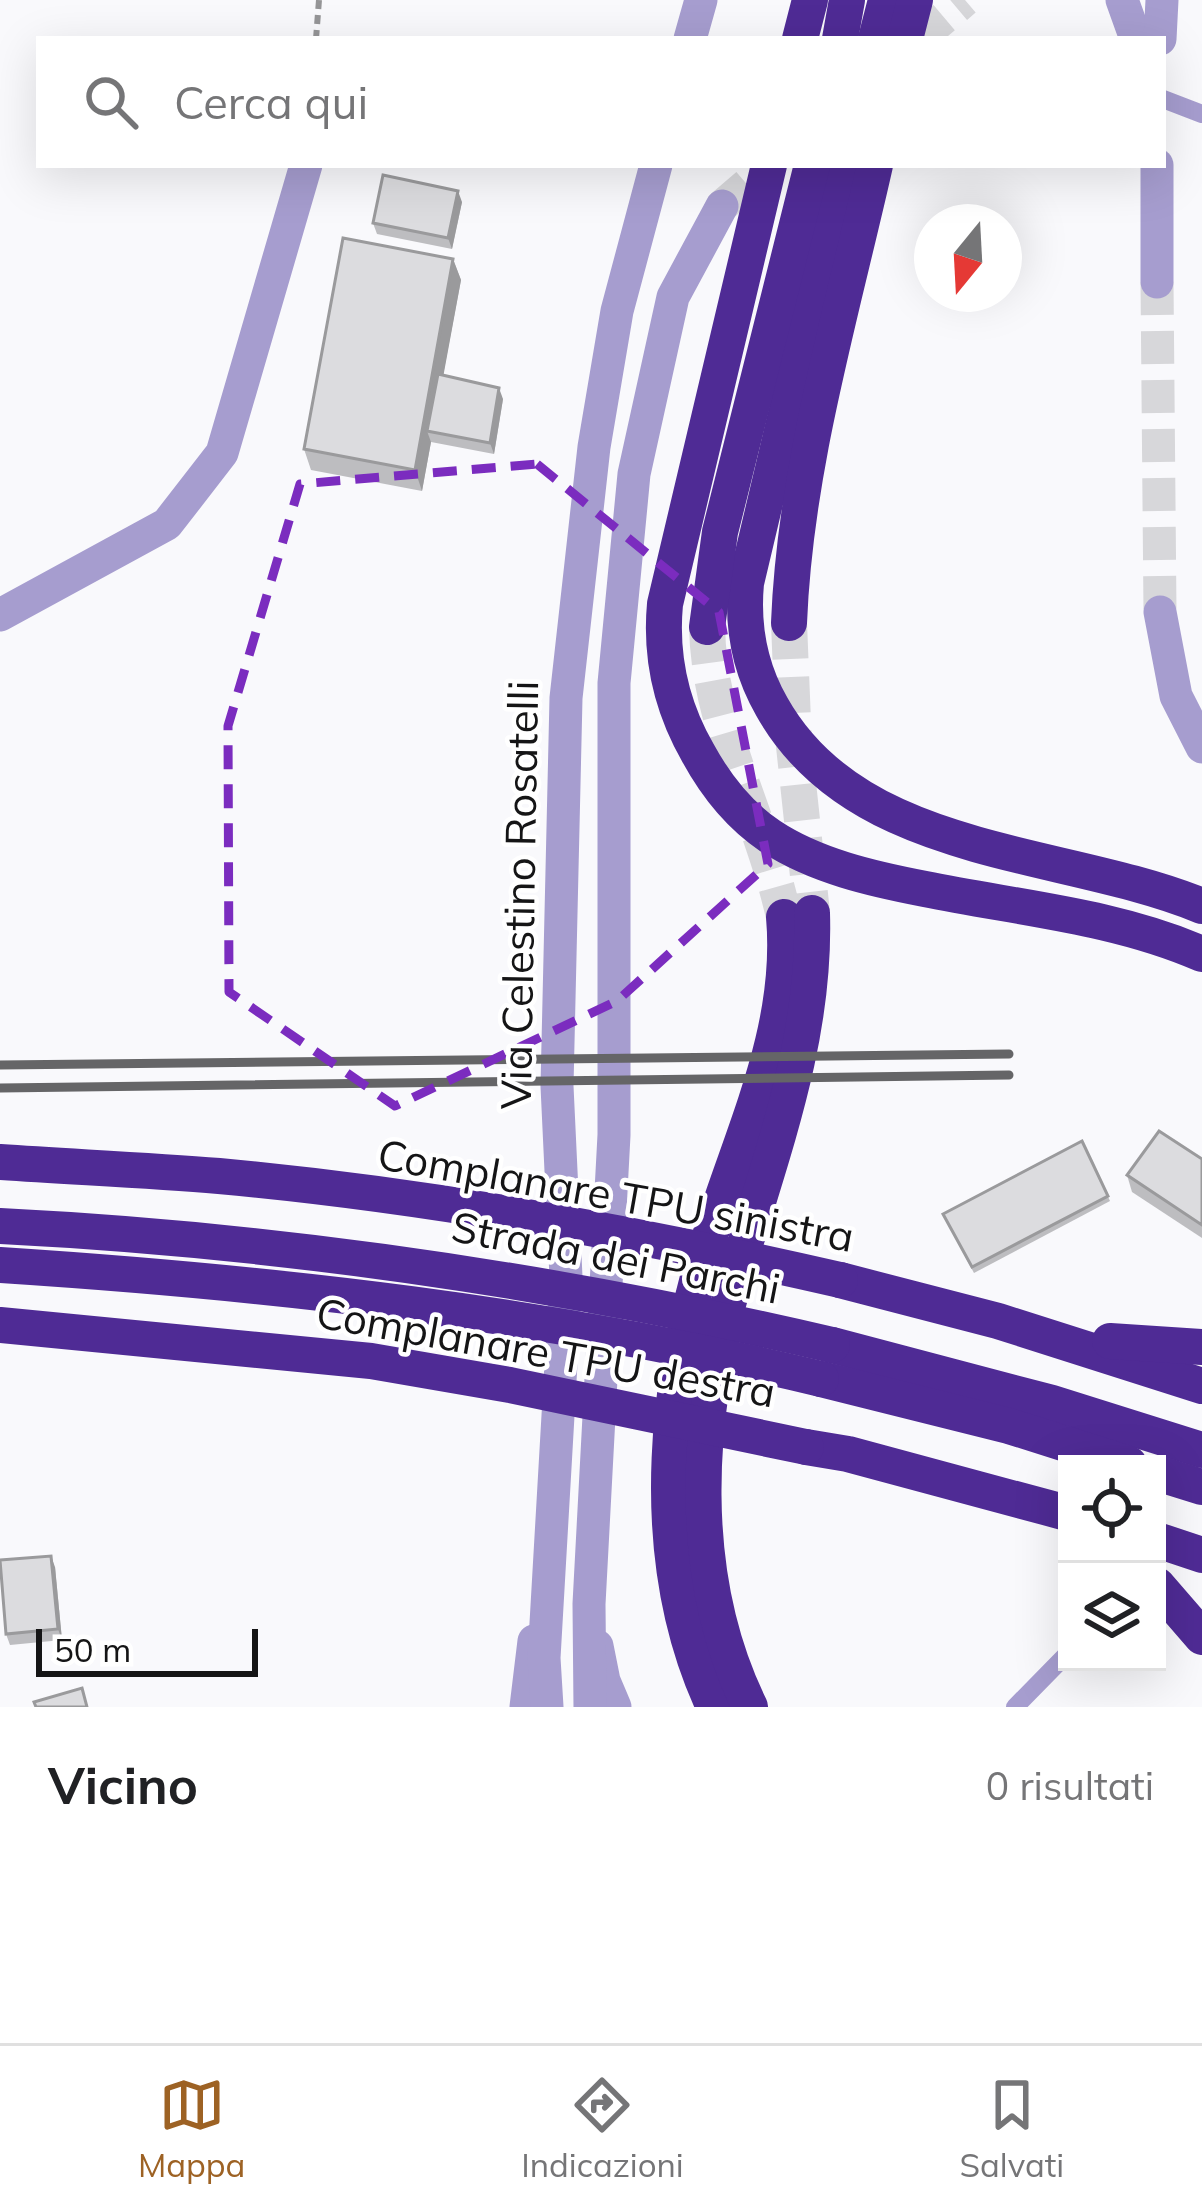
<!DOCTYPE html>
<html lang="it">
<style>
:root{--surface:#fff;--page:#f2f2f2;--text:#202124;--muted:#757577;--line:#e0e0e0;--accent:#9d6224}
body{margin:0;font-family:Mulish,sans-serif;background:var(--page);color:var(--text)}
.controls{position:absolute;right:36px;bottom:36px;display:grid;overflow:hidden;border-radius:0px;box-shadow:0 12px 48px #0002}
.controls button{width:108px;height:108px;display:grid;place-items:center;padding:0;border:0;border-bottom:3px solid var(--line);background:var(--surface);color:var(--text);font:60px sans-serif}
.compass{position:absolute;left:914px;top:204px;width:108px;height:108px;border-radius:50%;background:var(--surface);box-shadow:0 12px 48px #0002;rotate:198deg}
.scale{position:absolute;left:36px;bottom:30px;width:222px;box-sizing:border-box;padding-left:12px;border:6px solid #151516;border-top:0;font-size:33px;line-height:42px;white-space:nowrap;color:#151516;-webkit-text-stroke:9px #fff;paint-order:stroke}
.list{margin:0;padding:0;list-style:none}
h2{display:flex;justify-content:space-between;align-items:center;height:156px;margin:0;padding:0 48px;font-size:51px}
h2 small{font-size:39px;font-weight:400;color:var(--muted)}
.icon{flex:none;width:66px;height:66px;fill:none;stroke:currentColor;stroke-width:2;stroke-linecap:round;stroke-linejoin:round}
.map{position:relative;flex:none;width:1202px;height:1707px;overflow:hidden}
.search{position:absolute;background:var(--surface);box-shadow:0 12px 48px #0002;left:36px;right:36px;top:36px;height:132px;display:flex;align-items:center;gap:30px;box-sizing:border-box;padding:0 42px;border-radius:0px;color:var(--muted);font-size:45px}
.sheet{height:336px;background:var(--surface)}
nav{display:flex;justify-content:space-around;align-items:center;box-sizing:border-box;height:168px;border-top:3px solid var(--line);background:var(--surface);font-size:33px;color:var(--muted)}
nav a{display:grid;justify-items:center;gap:6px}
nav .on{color:var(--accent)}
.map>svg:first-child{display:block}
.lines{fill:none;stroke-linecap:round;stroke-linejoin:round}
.minor-tunnel{stroke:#d7d7da;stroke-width:33;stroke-dasharray:33 16;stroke-linecap:butt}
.tertiary-tunnel{stroke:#d7d7da;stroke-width:33;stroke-dasharray:33 16;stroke-linecap:butt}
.motorway-tunnel{stroke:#d7d7da;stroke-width:36;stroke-dasharray:36 18;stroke-linecap:butt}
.path{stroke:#959597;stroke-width:6;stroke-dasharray:9 6;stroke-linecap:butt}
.service{stroke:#a69dcf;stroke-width:18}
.minor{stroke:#a69dcf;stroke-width:33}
.tertiary{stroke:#a69dcf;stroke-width:33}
.motorway{stroke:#4f2b95;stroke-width:36}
.rail{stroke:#656567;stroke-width:9}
.motorway-bridge{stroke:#4f2b95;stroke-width:36}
.wall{fill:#bdbdc0}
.shaded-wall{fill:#9a9a9c}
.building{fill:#dcdcdf;stroke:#9a9a9c;stroke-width:3}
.marked{fill:none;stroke:#7b2cbf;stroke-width:9;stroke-dasharray:24 15;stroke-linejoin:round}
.labels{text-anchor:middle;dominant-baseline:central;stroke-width:9;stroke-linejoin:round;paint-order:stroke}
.street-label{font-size:42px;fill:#151516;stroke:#fff}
</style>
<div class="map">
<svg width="1202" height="1707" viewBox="0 0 1202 1707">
<rect width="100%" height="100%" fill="#f9f9fc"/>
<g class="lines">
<polyline class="minor-tunnel" points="1157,282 1160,612"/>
<g class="tertiary-tunnel">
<polyline points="919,39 965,0"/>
<polyline points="722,206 770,165"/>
</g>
<g class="motorway-tunnel">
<polyline points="789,623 794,746 812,913"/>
<path d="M707 627C709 728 763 820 784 917"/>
</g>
<polyline class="path" points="316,39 319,0"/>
<g class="service">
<polyline points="1163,99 1202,114"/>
<polyline points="1015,1707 1067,1654"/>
</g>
<g class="minor">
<polyline points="1122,0 1136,39"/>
<polyline points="1160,39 1162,0"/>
<polyline points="1157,282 1157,165"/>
<polyline points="1160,612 1176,696 1202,747"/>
<polyline points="0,615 167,524 222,453 306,165"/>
<polyline points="597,1646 604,1681 615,1707"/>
<polyline points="526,1707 534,1641"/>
</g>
<g class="tertiary">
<polyline points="690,39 701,0"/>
<polyline points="547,1707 544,1658 566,1277 557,1086 566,698 594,447 617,311 656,165"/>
<polyline points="590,1707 589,1604 614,1135 614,683 634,474 673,297 722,206"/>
</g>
<g class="motorway">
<polyline points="800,39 810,0"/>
<polyline points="840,39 847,0"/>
<polyline points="876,39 886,0"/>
<polyline points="905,39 915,0"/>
<path d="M769 165 665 604C660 658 671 706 698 753 716 786 739 815 770 836 815 866 873 879 925 889 1018 908 1115 916 1202 954"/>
<path d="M845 165 746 583C742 627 750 669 772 707 857 858 1061 848 1202 906"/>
<path d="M789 623C795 468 841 316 875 165"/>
<polyline points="707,627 720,532 812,165"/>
<polyline points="840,1280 998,1321 1202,1386"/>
<polyline points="1110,1341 1202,1347"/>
<polyline points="832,1345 1052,1403 1202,1450"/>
<polyline points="821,1379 1009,1426 1129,1464"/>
<polyline points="806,1447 848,1454 1067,1513"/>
<polyline points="1157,1473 1202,1487"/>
<polyline points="1157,1540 1202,1555"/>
<polyline points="1157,1585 1202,1637"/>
<path d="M714 1707C642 1553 666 1364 719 1208 751 1113 793 1020 784 917"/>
<path d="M750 1707C685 1574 696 1417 735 1278 770 1156 816 1042 812 913"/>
</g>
<g class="rail">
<polyline points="0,1065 1009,1054"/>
<polyline points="0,1088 1009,1075"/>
</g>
<g class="motorway-bridge">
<path d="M0 1162C73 1167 146 1170 219 1176 427 1195 636 1233 840 1280"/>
<path d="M0 1226C281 1240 558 1281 832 1345"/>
<path d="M0 1265C277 1283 551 1314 821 1379"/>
<polyline points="0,1325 371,1361 510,1385 806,1447"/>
</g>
</g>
<g class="wall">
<polygon points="462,202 452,249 377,234 373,223"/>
<polygon points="453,259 461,280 443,375 503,399 494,454 431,442 422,491 311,470 304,449"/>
<polygon points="1082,1141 1110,1201 974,1273 945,1219"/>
<polygon points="1202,1159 1202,1238 1132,1192 1127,1175"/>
<polygon points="55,1567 62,1640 10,1645 6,1634"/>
</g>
<g class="shaded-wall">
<polygon points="458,191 462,202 452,249 448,238"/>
<polygon points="453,259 461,280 433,432 427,431 431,442 422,491 415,470"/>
<polygon points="499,388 503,399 494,454 490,443"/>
<polygon points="51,1556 55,1567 62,1640 58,1629"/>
</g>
<g class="building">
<polygon points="383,175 458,191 448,238 373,223"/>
<polygon points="343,238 453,259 415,470 304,449"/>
<polygon points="438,374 499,388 490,443 427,431"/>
<polygon points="1159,1131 1202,1159 1202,1225 1127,1175"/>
<polygon points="1082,1141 1108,1196 972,1267 943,1214"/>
<polygon points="51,1556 58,1629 6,1634 0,1560"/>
<polygon points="82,1688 87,1707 36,1707 34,1702"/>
</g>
<path class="marked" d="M537 464 719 612 768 864 617 1001 395 1106 229 992 228 726 300 484Z"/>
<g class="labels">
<g class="street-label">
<text transform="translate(519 895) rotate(-89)">Via Celestino Rosatelli</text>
<text transform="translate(616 1195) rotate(10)">Complanare TPU sinistra</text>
<text transform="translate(616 1257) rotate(11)">Strada dei Parchi</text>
<text transform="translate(546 1352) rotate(10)">Complanare TPU destra</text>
</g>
</g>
</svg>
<div class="controls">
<button><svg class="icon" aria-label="locate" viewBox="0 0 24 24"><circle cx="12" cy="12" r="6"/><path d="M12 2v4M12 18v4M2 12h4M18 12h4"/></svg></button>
<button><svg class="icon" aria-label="layers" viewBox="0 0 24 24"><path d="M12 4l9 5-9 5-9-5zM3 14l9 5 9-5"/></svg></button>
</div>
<svg class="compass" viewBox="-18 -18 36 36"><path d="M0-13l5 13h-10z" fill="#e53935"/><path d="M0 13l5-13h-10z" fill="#757577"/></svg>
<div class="scale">50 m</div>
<div class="search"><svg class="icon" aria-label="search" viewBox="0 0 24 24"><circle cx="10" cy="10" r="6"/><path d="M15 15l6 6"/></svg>Cerca qui</div>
</div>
<section class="sheet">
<h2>Vicino<small>0 risultati</small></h2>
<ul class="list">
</ul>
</section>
<nav>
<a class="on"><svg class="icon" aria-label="map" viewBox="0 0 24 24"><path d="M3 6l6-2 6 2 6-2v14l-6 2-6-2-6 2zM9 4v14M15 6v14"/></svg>Mappa</a>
<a><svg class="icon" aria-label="directions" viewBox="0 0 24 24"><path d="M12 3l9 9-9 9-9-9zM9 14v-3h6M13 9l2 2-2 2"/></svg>Indicazioni</a>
<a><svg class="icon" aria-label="saved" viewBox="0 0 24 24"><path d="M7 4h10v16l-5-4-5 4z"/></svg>Salvati</a>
</nav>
